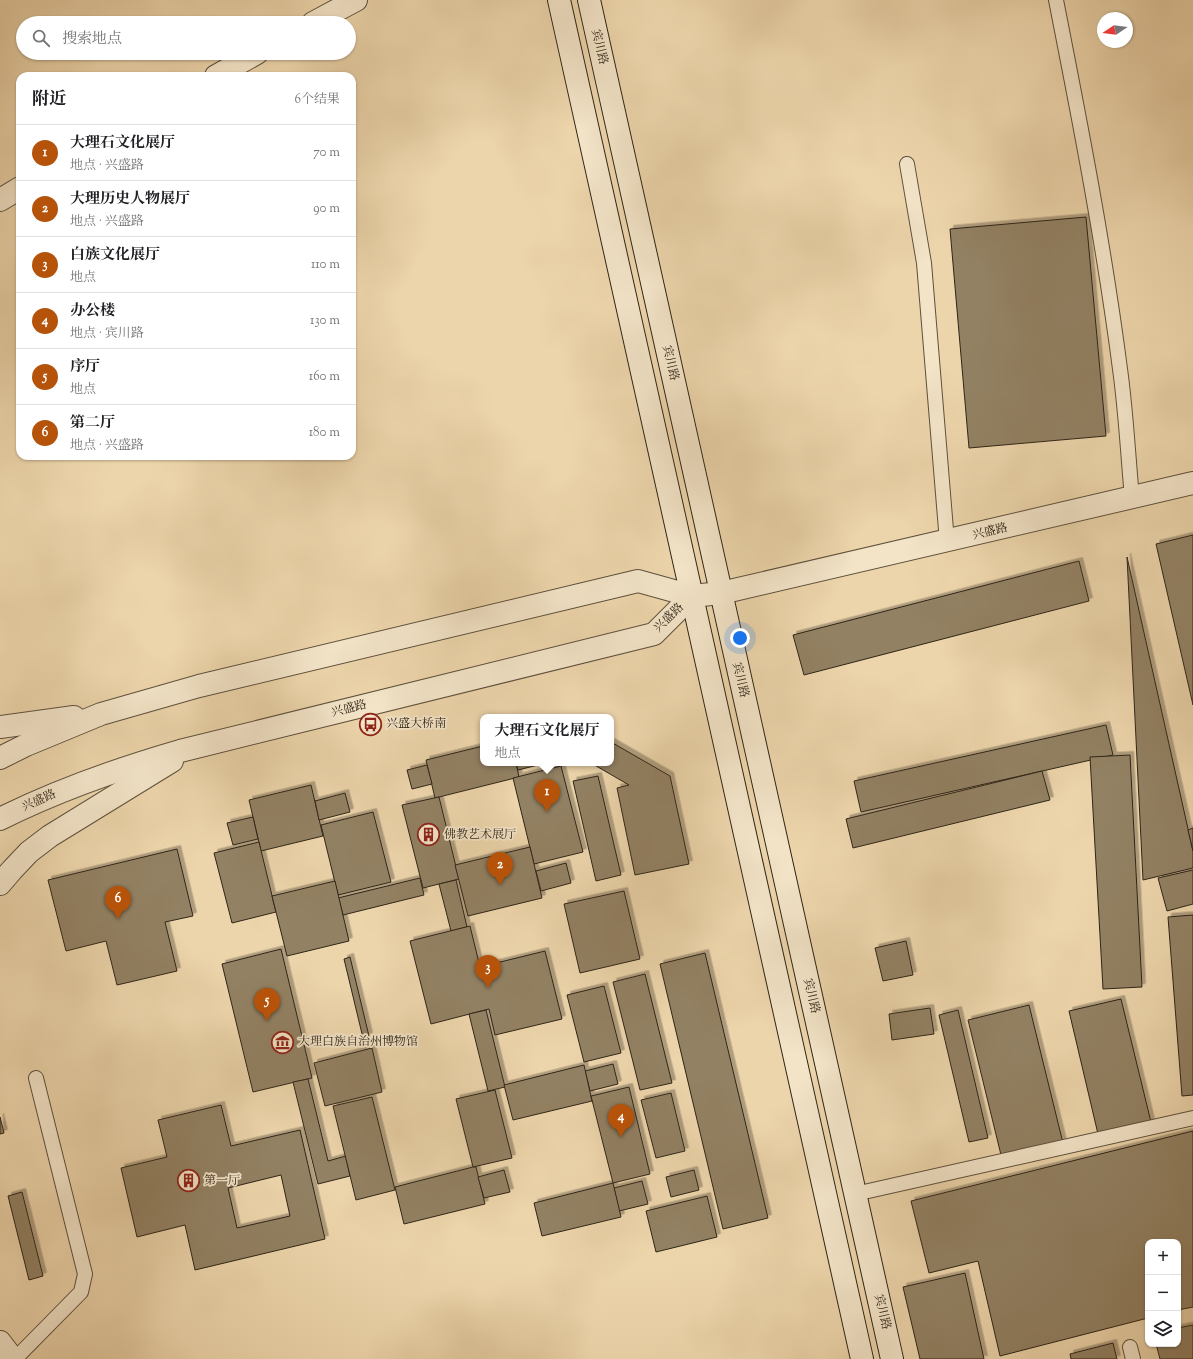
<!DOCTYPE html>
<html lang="zh">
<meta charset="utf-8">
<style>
:root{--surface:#fff;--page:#f6f6f6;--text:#202124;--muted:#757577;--line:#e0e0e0;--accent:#b45309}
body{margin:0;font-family:"Sorts Mill Goudy","Noto Serif SC",serif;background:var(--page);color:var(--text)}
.controls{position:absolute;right:12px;bottom:12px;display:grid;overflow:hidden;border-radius:8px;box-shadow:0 1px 3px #0004}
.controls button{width:36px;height:36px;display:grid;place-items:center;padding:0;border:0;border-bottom:1px solid var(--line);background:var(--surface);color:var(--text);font:20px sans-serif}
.compass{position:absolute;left:1097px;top:12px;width:36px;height:36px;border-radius:50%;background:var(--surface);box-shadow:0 1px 3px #0004;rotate:257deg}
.you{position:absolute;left:740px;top:638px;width:14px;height:14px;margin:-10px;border:3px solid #fff;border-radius:50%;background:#1a73e8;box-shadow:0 0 0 6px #1a73e833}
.badge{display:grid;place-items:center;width:26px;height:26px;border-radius:50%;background:var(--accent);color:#fff;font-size:13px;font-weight:700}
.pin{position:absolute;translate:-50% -33px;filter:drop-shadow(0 1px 2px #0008)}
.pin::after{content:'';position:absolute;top:21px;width:14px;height:12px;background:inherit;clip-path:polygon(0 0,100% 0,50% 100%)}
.popup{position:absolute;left:480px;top:714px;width:134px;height:52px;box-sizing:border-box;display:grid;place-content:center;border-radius:8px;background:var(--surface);filter:drop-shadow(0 1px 3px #0005);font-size:13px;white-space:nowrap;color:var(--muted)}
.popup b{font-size:15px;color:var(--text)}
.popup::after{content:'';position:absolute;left:50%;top:100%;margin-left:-8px;border:8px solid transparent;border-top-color:var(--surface)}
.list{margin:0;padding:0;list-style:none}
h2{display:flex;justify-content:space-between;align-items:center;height:52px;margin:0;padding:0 16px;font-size:17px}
h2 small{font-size:13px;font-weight:400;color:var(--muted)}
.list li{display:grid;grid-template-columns:26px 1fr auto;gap:12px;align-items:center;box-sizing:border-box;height:56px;padding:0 16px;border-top:1px solid var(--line)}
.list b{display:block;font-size:15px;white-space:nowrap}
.list p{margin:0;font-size:13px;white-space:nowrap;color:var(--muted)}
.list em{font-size:13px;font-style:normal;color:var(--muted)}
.icon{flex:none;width:22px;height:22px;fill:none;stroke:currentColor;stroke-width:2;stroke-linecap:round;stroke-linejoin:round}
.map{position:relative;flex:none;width:1193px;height:1359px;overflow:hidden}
.search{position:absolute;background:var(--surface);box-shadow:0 1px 3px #0004;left:16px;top:16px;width:340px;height:44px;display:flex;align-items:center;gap:10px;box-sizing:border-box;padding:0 14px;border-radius:22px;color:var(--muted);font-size:15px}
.panel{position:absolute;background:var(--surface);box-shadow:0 1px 3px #0004;left:16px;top:72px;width:340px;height:388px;border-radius:12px}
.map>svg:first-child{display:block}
.building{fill:#928164;stroke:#2f2518;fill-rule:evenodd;filter:url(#shadow)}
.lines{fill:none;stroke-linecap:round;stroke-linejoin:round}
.service-casing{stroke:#5e513d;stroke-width:16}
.minor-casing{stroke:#5e513d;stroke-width:24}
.tertiary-casing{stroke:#5e513d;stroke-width:24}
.secondary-casing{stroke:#2f2518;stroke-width:24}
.service{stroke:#f3e4c8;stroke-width:14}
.minor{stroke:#f3e4c8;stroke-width:22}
.tertiary{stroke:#f3e4c8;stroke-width:22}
.secondary{stroke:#f3e4c8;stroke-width:22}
.labels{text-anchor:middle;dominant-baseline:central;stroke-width:3.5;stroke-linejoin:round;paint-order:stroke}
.street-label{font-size:12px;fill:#2f2518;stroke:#f3e4c8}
.poi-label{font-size:12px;fill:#2f2518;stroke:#f3e4c8;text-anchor:start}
</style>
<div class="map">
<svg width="1193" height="1359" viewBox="0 0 1193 1359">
<defs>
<filter id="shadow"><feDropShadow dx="3.5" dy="-3.5" stdDeviation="0" flood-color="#0004"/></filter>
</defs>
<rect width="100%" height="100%" fill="#edd5ab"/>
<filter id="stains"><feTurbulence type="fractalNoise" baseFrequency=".005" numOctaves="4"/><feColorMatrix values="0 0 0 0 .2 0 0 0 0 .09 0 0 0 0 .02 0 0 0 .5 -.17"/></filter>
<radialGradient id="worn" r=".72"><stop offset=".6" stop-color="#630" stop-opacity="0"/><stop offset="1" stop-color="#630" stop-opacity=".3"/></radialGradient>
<g class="building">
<polygon points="1086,217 1106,436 969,448 950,229"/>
<polygon points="1193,535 1193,705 1156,544"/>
<polygon points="1127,557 1193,851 1193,868 1143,880"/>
<polygon points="1079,561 1089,601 804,675 793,635"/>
<polygon points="1106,725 1113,755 861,812 854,781"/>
<polygon points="611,742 670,776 689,864 635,875 617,788 629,785 591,763 611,763"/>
<polygon points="483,746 483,763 516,763 519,777 435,798 426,760"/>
<polygon points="1130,755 1142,987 1103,989 1090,757"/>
<polygon points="516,763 542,763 542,764 518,770"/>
<polygon points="427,765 432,784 412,789 407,770"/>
<polygon points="561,766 583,852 534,864 513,778"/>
<polygon points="1042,771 1050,800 853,848 846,819"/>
<polygon points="598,776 621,875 596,881 573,781"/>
<polygon points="311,785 323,836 261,851 249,800"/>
<polygon points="345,793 350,812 319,820 315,801"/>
<polygon points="439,797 459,879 423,888 402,805"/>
<polygon points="373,812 391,882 338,895 321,825"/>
<polygon points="253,817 258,839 233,845 227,823"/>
<polygon points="1193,828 1193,851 1188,830"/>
<polygon points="259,842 276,912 232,923 214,853"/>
<polygon points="530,847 542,898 468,916 455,865"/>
<polygon points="177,849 193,916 165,922 177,971 117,985 106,941 66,951 48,880"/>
<polygon points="566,863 571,883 541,891 536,871"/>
<polygon points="1193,870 1193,904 1167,911 1158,878"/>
<polygon points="420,878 424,895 343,915 338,898"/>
<polygon points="456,880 467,927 451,931 439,884"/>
<polygon points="335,881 349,941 287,956 272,896"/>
<polygon points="624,891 640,959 580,973 564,904"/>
<polygon points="1193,915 1193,1095 1182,1096 1168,917"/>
<polygon points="470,926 480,967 545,951 562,1019 495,1035 489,1009 431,1024 410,941"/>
<polygon points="906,941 913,975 883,981 875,948"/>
<polygon points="281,949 312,1078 253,1092 222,964"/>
<polygon points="705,953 768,1218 723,1229 660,964"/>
<polygon points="350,957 369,1036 363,1038 344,959"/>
<polygon points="645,974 672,1083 640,1090 613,982"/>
<polygon points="604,986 621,1053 584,1062 567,995"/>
<polygon points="1121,999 1151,1122 1098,1134 1069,1011"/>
<polygon points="1029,1005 1063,1143 1002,1159 968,1020"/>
<polygon points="930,1008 934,1034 892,1040 889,1014"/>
<polygon points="486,1010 505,1087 488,1091 469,1014"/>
<polygon points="958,1010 988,1138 969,1142 939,1015"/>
<polygon points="372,1048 382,1092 325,1106 314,1063"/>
<polygon points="613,1064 618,1084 590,1091 585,1071"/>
<polygon points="584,1065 592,1101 513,1120 504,1085"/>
<polygon points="308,1079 328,1161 346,1156 350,1176 318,1184 293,1082"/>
<polygon points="629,1087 650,1174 613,1183 591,1096"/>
<polygon points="495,1090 512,1158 473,1167 456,1099"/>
<polygon points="671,1093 685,1151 656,1158 641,1100"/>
<polygon points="372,1097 395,1190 356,1200 333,1106"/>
<path d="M221 1105 231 1146 300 1130 325 1239 195 1270 185 1225 137 1237 121 1168 167 1157 158 1120ZM281 1175 290 1216 237 1228 228 1188Z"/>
<polygon points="0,1117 4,1133 0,1134"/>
<polygon points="1193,1131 1193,1307 1178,1310 1178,1242 1148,1242 1148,1318 1000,1356 978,1261 929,1273 911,1201"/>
<polygon points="473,1167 476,1167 485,1204 404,1224 395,1187"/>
<polygon points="504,1170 510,1192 484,1198 478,1177"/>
<polygon points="694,1170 699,1190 671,1197 666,1177"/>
<polygon points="642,1181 648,1204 619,1211 614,1188"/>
<polygon points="613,1183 621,1217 542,1236 534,1203"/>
<polygon points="22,1192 43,1276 29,1280 8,1196"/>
<polygon points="707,1196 717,1237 656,1252 646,1211"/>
<polygon points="965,1273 984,1359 920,1359 903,1287"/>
<polygon points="1193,1325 1193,1359 1160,1359 1156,1344 1178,1344 1178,1328"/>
<polygon points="1113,1343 1117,1359 1071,1359 1070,1354"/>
</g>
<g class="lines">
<defs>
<g id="service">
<path d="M1056 0C1080 122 1104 245 1120 369 1126 412 1128 455 1132 498"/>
<polyline points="907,164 924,263 947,542"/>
<polyline points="855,1194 1193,1118"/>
<polyline points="1130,1347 1133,1359"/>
<polyline points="15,1359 81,1292 85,1274 36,1078"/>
</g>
<g id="minor">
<polyline points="313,23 356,0"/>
<polyline points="216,76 257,53"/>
<polyline points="0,200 20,188"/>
</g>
<g id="tertiary">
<polyline points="0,727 74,717"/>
<polyline points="0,758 26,745 101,714 199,686 638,581 692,596 721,593 1193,483"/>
<path d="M0 819C58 790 118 769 180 751L654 634 692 596"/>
<polyline points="0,884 12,870 29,852 50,836 172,761"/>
<polyline points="0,1342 13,1359"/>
</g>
<g id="secondary">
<polyline points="559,0 862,1359"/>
<polyline points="589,0 892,1359"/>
</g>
</defs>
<use href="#service" class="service-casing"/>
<use href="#minor" class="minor-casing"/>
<use href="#tertiary" class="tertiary-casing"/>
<use href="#secondary" class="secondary-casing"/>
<use href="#service" class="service"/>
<use href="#minor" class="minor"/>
<use href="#tertiary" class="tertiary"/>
<use href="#secondary" class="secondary"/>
</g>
<defs>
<symbol id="bus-ring" viewBox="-11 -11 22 22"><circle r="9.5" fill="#f3e4c8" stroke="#8f2418" stroke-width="1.5"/><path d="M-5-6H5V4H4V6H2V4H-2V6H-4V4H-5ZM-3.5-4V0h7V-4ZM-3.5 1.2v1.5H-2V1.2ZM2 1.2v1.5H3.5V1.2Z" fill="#8f2418"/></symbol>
<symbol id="building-ring" viewBox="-11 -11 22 22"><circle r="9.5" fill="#f3e4c8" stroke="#8f2418" stroke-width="1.5"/><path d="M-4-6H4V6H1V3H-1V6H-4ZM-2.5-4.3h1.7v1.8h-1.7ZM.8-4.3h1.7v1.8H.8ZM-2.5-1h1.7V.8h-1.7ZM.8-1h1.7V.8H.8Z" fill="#8f2418"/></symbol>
<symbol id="museum-ring" viewBox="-11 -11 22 22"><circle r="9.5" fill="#f3e4c8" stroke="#8f2418" stroke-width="1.5"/><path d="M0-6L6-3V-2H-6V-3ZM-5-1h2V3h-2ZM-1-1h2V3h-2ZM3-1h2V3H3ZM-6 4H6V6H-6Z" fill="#8f2418"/></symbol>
</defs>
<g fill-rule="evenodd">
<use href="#bus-ring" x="358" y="712" width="25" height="25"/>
<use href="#building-ring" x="416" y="822" width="25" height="25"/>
<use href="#museum-ring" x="270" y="1030" width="25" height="25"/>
<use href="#building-ring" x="176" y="1168" width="25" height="25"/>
</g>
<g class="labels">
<g class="street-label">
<text transform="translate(599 47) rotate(77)">宾川路</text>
<text transform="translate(670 363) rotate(77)">宾川路</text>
<text transform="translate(990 532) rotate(-13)">兴盛路</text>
<text transform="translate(669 618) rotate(-44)">兴盛路</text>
<text transform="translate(740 680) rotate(77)">宾川路</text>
<text transform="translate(349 709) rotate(-14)">兴盛路</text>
<text transform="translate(39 801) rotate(-24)">兴盛路</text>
<text transform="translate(811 996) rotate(77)">宾川路</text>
<text transform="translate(882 1312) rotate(77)">宾川路</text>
</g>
<g class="poi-label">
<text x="386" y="724">兴盛大桥南</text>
<text x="444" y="835">佛教艺术展厅</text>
<text x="298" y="1042">大理白族自治州博物馆</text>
<text x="204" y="1181">第一厅</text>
</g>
</g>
<rect width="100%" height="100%" filter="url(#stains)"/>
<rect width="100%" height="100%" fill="url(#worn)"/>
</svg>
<div class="controls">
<button>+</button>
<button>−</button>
<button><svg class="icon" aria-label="layers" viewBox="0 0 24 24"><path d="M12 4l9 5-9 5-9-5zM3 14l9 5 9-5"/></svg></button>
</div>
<svg class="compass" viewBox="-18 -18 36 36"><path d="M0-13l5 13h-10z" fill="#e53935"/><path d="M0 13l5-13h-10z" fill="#757577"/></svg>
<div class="you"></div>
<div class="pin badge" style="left:547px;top:812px">1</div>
<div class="popup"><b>大理石文化展厅</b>地点</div>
<div class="pin badge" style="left:500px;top:885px">2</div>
<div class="pin badge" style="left:488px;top:988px">3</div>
<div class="pin badge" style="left:621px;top:1137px">4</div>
<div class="pin badge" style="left:267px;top:1021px">5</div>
<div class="pin badge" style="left:118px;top:919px">6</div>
<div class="search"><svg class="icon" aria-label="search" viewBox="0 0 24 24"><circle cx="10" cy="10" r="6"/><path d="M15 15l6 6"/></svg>搜索地点</div>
<section class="panel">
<h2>附近<small>6个结果</small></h2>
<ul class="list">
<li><span class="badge">1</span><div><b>大理石文化展厅</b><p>地点 · 兴盛路</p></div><em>70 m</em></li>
<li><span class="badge">2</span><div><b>大理历史人物展厅</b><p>地点 · 兴盛路</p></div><em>90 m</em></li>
<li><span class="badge">3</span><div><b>白族文化展厅</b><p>地点</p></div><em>110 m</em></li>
<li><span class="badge">4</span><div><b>办公楼</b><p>地点 · 宾川路</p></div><em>130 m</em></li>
<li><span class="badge">5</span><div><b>序厅</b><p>地点</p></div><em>160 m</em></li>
<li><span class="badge">6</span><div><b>第二厅</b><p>地点 · 兴盛路</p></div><em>180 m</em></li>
</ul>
</section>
</div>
